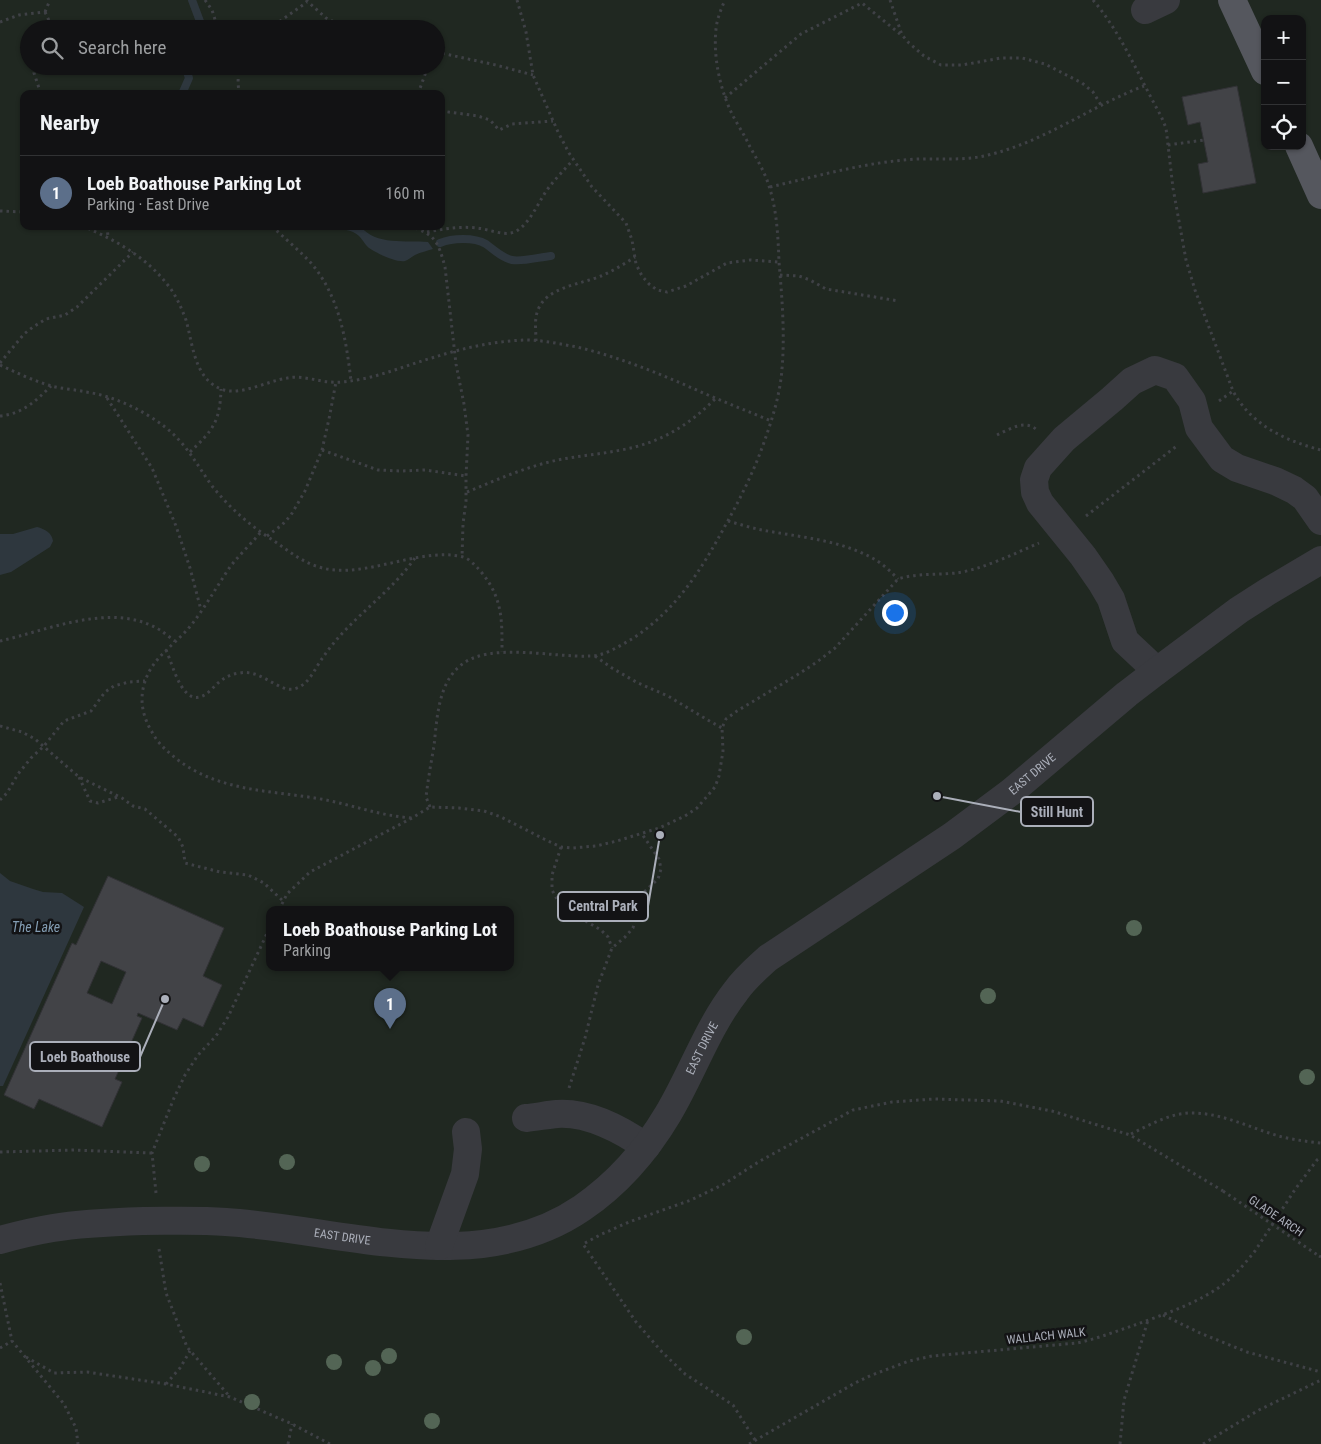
<!DOCTYPE html>
<meta charset="utf-8">
<style>
:root{--surface:#121214;--page:#1b1b1d;--text:#f1f3f6;--muted:#9c9ea0;--line:#313234;--accent:#2563eb}
body{margin:0;font-family:"Roboto Condensed",sans-serif;background:var(--page);color:var(--text)}
.controls{position:absolute;right:15px;top:15px;display:grid;overflow:hidden;border-radius:10px;box-shadow:0 1px 4px #0004}
.controls button{width:45px;height:45px;display:grid;place-items:center;padding:0;border:0;border-bottom:1px solid var(--line);background:var(--surface);color:var(--text);font:25px sans-serif}
.you{position:absolute;left:894px;top:612px;width:18px;height:18px;margin:-12px;border:4px solid #fff;border-radius:50%;background:#1a73e8;box-shadow:0 0 0 8px #1a73e833}
.badge{display:grid;place-items:center;width:32px;height:32px;border-radius:50%;background:var(--accent);color:#fff;font-size:16px;font-weight:700}
.pin{position:absolute;translate:-50% -41px;filter:drop-shadow(0 1px 2px #0008)}
.pin::after{content:'';position:absolute;top:26px;width:18px;height:15px;background:inherit;clip-path:polygon(0 0,100% 0,50% 100%)}
.popup{position:absolute;left:266px;top:906px;width:248px;height:65px;box-sizing:border-box;display:grid;place-content:center;border-radius:10px;background:var(--surface);filter:drop-shadow(0 1px 4px #0005);font-size:16px;white-space:nowrap;color:var(--muted)}
.popup b{font-size:19px;color:var(--text)}
.popup::after{content:'';position:absolute;left:50%;top:100%;margin-left:-10px;border:10px solid transparent;border-top-color:var(--surface)}
.list{margin:0;padding:0;list-style:none}
h2{display:flex;justify-content:space-between;align-items:center;height:65px;margin:0;padding:0 20px;font-size:21px}
h2 small{font-size:16px;font-weight:400;color:var(--muted)}
.list li{display:grid;grid-template-columns:32px 1fr auto;gap:15px;align-items:center;box-sizing:border-box;height:75px;padding:0 20px;border-top:1px solid var(--line)}
.list b{display:block;font-size:19px;white-space:nowrap}
.list p{margin:0;font-size:16px;white-space:nowrap;color:var(--muted)}
.list em{font-size:16px;font-style:normal;color:var(--muted)}
.icon{flex:none;width:28px;height:28px;fill:none;stroke:currentColor;stroke-width:2;stroke-linecap:round;stroke-linejoin:round}
.map{position:relative;flex:none;width:1321px;height:1444px;overflow:hidden}
.search{position:absolute;background:var(--surface);box-shadow:0 1px 4px #0004;left:20px;top:20px;width:425px;height:55px;display:flex;align-items:center;gap:12px;box-sizing:border-box;padding:0 18px;border-radius:28px;color:var(--muted);font-size:19px}
.panel{position:absolute;background:var(--surface);box-shadow:0 1px 4px #0004;left:20px;top:90px;width:425px;height:140px;border-radius:10px}
.map>svg:first-child{display:block}
.green{fill:#202821;fill-rule:evenodd}
.water{fill:#2e373e}
.lines{fill:none;stroke-linecap:round;stroke-linejoin:round}
.stream{stroke:#2e373e;stroke-width:8}
.building{fill:#424347;stroke:#323236;fill-rule:evenodd}
.path{stroke:#3f4146;stroke-width:3;stroke-dasharray:2.5 4;stroke-linecap:butt}
.minor{stroke:#393a3f;stroke-width:28}
.major{stroke:#55575e;stroke-width:28}
.path-bridge{stroke:#3f4146;stroke-width:3;stroke-dasharray:2.5 4;stroke-linecap:butt}
.tree{fill:#536555}
.labels{text-anchor:middle;dominant-baseline:central;stroke-width:5;stroke-linejoin:round;paint-order:stroke}
.street-label{font-size:12px;fill:#abafba;stroke:#131315}
.water-label{font-size:14px;font-style:italic;fill:#839db3;stroke:#131315}
.leader{fill:none;stroke:#abafba;stroke-width:2}
.callout-dot{fill:#abafba;stroke:#131315;stroke-width:2}
.callout{fill:#131315;stroke:#abafba;stroke-width:2}
.callout-label{font-size:14px;text-anchor:middle;font-weight:bold;fill:#abafba}
</style>
<div class="map">
<svg width="1321" height="1444" viewBox="0 0 1321 1444">
<rect width="100%" height="100%" fill="#18181a"/>
<path class="green" d="M0 0H1321V1444H0ZM1265 19H1302V146H1265ZM29 29H436V66H29ZM24 94H441V226H24ZM270 910H510V968H270Z"/>
<g class="water">
<path d="M327 226H360C376 246 406 240 428 242L433 249C427 251 421 252 415 255 411 257 408 260 405 261 397 263 376 253 369 248 363 243 362 236 353 232 344 228 335 231 327 226Z"/>
<path d="M37 527C45 529 52 533 53 541L50 547 11 572 0 575V534H13Z"/>
<polygon points="0,873 10,881 33,889 43,892 62,893 84,907 3,1086 0,1086"/>
</g>
<g class="lines">
<g class="stream">
<polyline points="192,0 201,24 197,29"/>
<polyline points="182,94 189,78 185,66"/>
<path d="M440 243C452 238 474 237 486 244 494 250 502 258 512 260 522 262 540 257 551 256"/>
</g>
</g>
<g class="building">
<polygon points="1237,86 1256,183 1203,193 1198,164 1208,162 1200,122 1188,125 1182,97"/>
<path d="M108 876 224 928 203 976 222 985 203 1027 183 1018 177 1030 138 1013 137 1016 142 1018 115 1079 122 1082 102 1127 39 1099 34 1109 4 1095 72 943 76 945ZM101 961 126 972 112 1004 87 993Z"/>
</g>
<g class="lines">
<g class="path">
<polyline points="205,0 212,10 218,29"/>
<polyline points="306,0 326,18 349,29"/>
<polyline points="517,0 526,32 533,75 558,132 569,153 592,187 626,223 632,240 636,264 642,276 649,284 657,290 667,292 686,286 727,263 750,260 779,262"/>
<polyline points="890,0 902,35 909,43 924,56 941,65 962,65 1001,58 1022,58 1045,64 1082,83 1093,92 1101,105"/>
<path d="M1093 0C1122 34 1139 77 1161 116L1166 128 1173 188 1186 260 1195 290 1233 391C1251 425 1286 441 1321 450"/>
<polyline points="45,12 53,29"/>
<polyline points="45,12 50,0"/>
<polyline points="0,22 19,15 45,12"/>
<polyline points="52,26 73,25 89,29"/>
<polyline points="269,29 307,2"/>
<polyline points="436,52 496,65 533,75"/>
<polyline points="35,66 34,73 41,94"/>
<polyline points="239,66 238,82 239,94"/>
<polyline points="418,94 428,66"/>
<polyline points="725,98 801,34 862,3 900,34"/>
<polyline points="441,111 478,116 490,120 499,130 512,124 553,121"/>
<polyline points="1168,145 1204,140"/>
<path d="M770 187C814 177 859 164 904 160 932 157 961 162 988 155 1044 142 1091 106 1144 86"/>
<polyline points="0,211 24,212"/>
<path d="M82 226C114 239 146 257 167 284 176 295 181 307 186 320 193 344 194 381 224 390 242 395 268 381 287 378 301 375 316 381 330 382 341 383 351 381 362 379 387 374 410 364 435 357 463 348 495 341 525 340 543 340 560 344 577 347 623 358 665 376 708 395 729 404 750 412 771 421"/>
<polyline points="107,226 108,237"/>
<path d="M272 226C285 239 299 250 311 263 339 296 346 338 351 381"/>
<path d="M409 226C435 234 438 241 445 267L456 364 464 404 468 435 466 476V501L463 524 462 557"/>
<path d="M427 232C444 229 460 226 477 228 488 229 501 235 511 233 529 229 539 199 550 186 557 177 565 169 573 160"/>
<polyline points="780,275 799,276 810,280 826,289 899,301"/>
<path d="M536 341C536 331 534 319 538 310 546 287 582 284 601 276 613 271 624 264 635 257"/>
<polyline points="0,363 24,334 33,327 46,319 65,315 77,307 133,252"/>
<path d="M0 365C15 372 30 379 45 384 59 389 73 389 86 392 114 396 143 410 165 427 186 443 197 465 212 486 228 506 247 523 268 537 284 547 298 560 316 566 355 581 408 552 451 555 457 556 464 556 469 560 474 564 478 568 482 573 503 599 502 621 502 652"/>
<polyline points="107,398 152,468 176,526 190,568 201,610"/>
<polyline points="1219,401 1233,391"/>
<path d="M0 416C22 414 36 401 51 386"/>
<path d="M997 435C1010 429 1025 419 1037 430"/>
<polyline points="322,450 378,470 401,471 425,470 466,476"/>
<path d="M190 452C213 430 220 422 221 389"/>
<path d="M467 492C494 481 521 469 549 462 573 456 597 455 621 450 660 443 688 426 716 398"/>
<polyline points="1086,516 1178,445"/>
<path d="M728 521C739 524 751 528 762 530 799 537 841 540 874 559 883 564 891 572 898 579"/>
<path d="M260 533C251 544 239 555 230 567 217 586 206 606 192 624 174 647 149 658 143 689 140 704 144 719 152 732 158 744 168 752 178 760 222 793 274 790 326 800 355 806 382 816 412 818"/>
<polyline points="267,536 282,525 291,515 305,491 322,450 329,419 336,382"/>
<path d="M0 641C49 630 112 601 160 630 165 633 170 638 175 641"/>
<path d="M166 650C174 667 184 716 211 690 219 681 228 674 240 673 261 669 278 692 294 689 310 685 315 667 324 656 349 619 389 595 415 558"/>
<polyline points="595,656 612,668 638,683 668,696 706,719 722,728"/>
<polyline points="0,726 22,732 35,739 79,777 122,798 133,806 145,809 178,837 183,847 185,863 220,872 248,875 264,883 283,901"/>
<polyline points="79,777 90,801 98,803 118,797"/>
<polyline points="0,800 7,793 18,774 31,758 44,746 64,721 91,711 105,692 114,686 129,682 145,681"/>
<path d="M430 807 426 797C428 780 431 763 434 746 437 719 438 684 460 666 488 641 554 658 590 656 605 656 619 646 632 639 676 610 700 572 725 526 739 501 752 475 762 448 771 423 780 396 782 369 785 334 782 297 779 262 778 236 777 211 769 186 765 172 756 158 749 145 744 134 737 124 732 114 720 89 713 57 716 29 717 19 721 9 725 0"/>
<polyline points="561,847 552,875 552,890 558,901 572,913 601,930 608,937 612,948"/>
<path d="M279 910 287 894 310 872 412 818 430 807 459 808 484 811 501 817 544 839 561 847 572 848 596 846 617 841 659 828 685 816 697 808 715 787 719 776 723 751 722 728 726 719 737 711 797 675 817 662 835 648 898 579C917 573 937 575 956 573 981 570 1016 553 1039 543"/>
<polyline points="569,1088 585,1038 598,985 612,948 625,937 633,928 640,896 658,879 661,869 659,859 642,834"/>
<path d="M1131 1134C1151 1124 1172 1112 1195 1113 1221 1114 1245 1125 1269 1133 1286 1139 1303 1141 1321 1143"/>
<polyline points="0,1152 74,1150 152,1153"/>
<polyline points="156,1193 152,1153 174,1098 185,1075 198,1055 216,1036 228,1017 270,927"/>
<polyline points="159,1249 166,1293 187,1347 230,1397"/>
<polyline points="1319,1256 1321,1257"/>
<polyline points="0,1283 12,1341 64,1404 76,1428 78,1444"/>
<polyline points="1163,1315 1200,1333 1247,1352 1321,1372"/>
<polyline points="0,1348 12,1341"/>
<polyline points="26,1357 54,1373 87,1372 166,1384 230,1397 292,1424 330,1444"/>
<polyline points="166,1384 180,1368 190,1351"/>
<polyline points="755,1440 733,1405 685,1374 662,1352 636,1322 583,1244 602,1234 629,1222 691,1200 724,1184 760,1161 853,1110 892,1102 934,1099 1000,1101 1052,1111 1130,1135 1223,1191"/>
<polyline points="288,1444 292,1424"/>
<path d="M749 1444 855 1383 872 1375 909 1361 932 1356 1077 1343C1096 1339 1114 1332 1132 1326 1162 1315 1202 1302 1226 1282 1237 1273 1246 1262 1255 1251L1296 1188 1317 1160 1321 1157"/>
<polyline points="1120,1444 1124,1400 1148,1320"/>
<polyline points="1203,1444 1259,1410 1321,1380"/>
</g>
<g class="minor">
<polyline points="1145,10 1166,0"/>
<polyline points="1157,671 1125,641 1111,599 1101,582 1083,556 1040,503 1035,492 1034,480 1038,468 1064,439 1112,399 1132,381 1155,370 1175,377 1192,401 1199,428 1222,459 1237,468 1275,481 1294,490 1305,498 1321,521"/>
<path d="M526 1118C536 1117 547 1115 557 1114 588 1112 622 1130 646 1147"/>
<path id="s1" d="M0 1240C18 1235 35 1231 53 1228 83 1223 114 1222 144 1221 172 1221 199 1220 226 1222 342 1229 477 1280 582 1208 617 1184 646 1151 668 1114 692 1074 707 1028 736 991 745 978 756 969 768 958L952 836 1011 792 1127 694 1157 671 1239 610 1267 592 1321 560"/>
<polyline points="439,1246 465,1174 468,1149 466,1132"/>
</g>
<g class="major">
<polyline points="1232,0 1265,71"/>
<polyline points="1299,146 1321,195"/>
</g>
<polyline class="path-bridge" points="1223,1191 1319,1256"/>
</g>
<g class="tree">
<circle cx="1134" cy="928" r="8"/>
<circle cx="988" cy="996" r="8"/>
<circle cx="1307" cy="1077" r="8"/>
<circle cx="287" cy="1162" r="8"/>
<circle cx="202" cy="1164" r="8"/>
<circle cx="744" cy="1337" r="8"/>
<circle cx="389" cy="1356" r="8"/>
<circle cx="334" cy="1362" r="8"/>
<circle cx="373" cy="1368" r="8"/>
<circle cx="252" cy="1402" r="8"/>
<circle cx="432" cy="1421" r="8"/>
</g>
<g class="labels">
<g class="street-label">
<text stroke="none"><textPath href="#s1" startOffset="1230">EAST DRIVE</textPath></text>
<text stroke="none"><textPath href="#s1" startOffset="795">EAST DRIVE</textPath></text>
<text transform="translate(1276 1216) rotate(34)">GLADE ARCH</text>
<text stroke="none"><textPath href="#s1" startOffset="345">EAST DRIVE</textPath></text>
<text transform="translate(1046 1336) rotate(-6)">WALLACH WALK</text>
</g>
<g class="water-label">
<text x="36" y="927">The Lake</text>
</g>
</g>
<path class="leader" d="M937 796L1021 812M660 835L648 906M165 999L140 1057"/>
<g class="callout-dot">
<circle cx="937" cy="796" r="5"/>
<circle cx="660" cy="835" r="5"/>
<circle cx="165" cy="999" r="5"/>
</g>
<g class="callout">
<rect x="1021" y="797" width="72" height="29" rx="5"/>
<rect x="558" y="892" width="90" height="29" rx="5"/>
<rect x="30" y="1042" width="110" height="29" rx="5"/>
</g>
<g class="callout-label">
<text x="1057" y="817">Still Hunt</text>
<text x="603" y="911">Central Park</text>
<text x="85" y="1062">Loeb Boathouse</text>
</g>
</svg>
<div class="controls">
<button>+</button>
<button>−</button>
<button><svg class="icon" aria-label="locate" viewBox="0 0 24 24"><circle cx="12" cy="12" r="6"/><path d="M12 2v4M12 18v4M2 12h4M18 12h4"/></svg></button>
</div>
<div class="you"></div>
<div class="pin badge" style="left:390px;top:1029px;background:#5c6f8a">1</div>
<div class="popup"><b>Loeb Boathouse Parking Lot</b>Parking</div>
<div class="search"><svg class="icon" aria-label="search" viewBox="0 0 24 24"><circle cx="10" cy="10" r="6"/><path d="M15 15l6 6"/></svg>Search here</div>
<section class="panel">
<h2>Nearby<small></small></h2>
<ul class="list">
<li><span class="badge" style="background:#5c6f8a">1</span><div><b>Loeb Boathouse Parking Lot</b><p>Parking · East Drive</p></div><em>160 m</em></li>
</ul>
</section>
</div>
